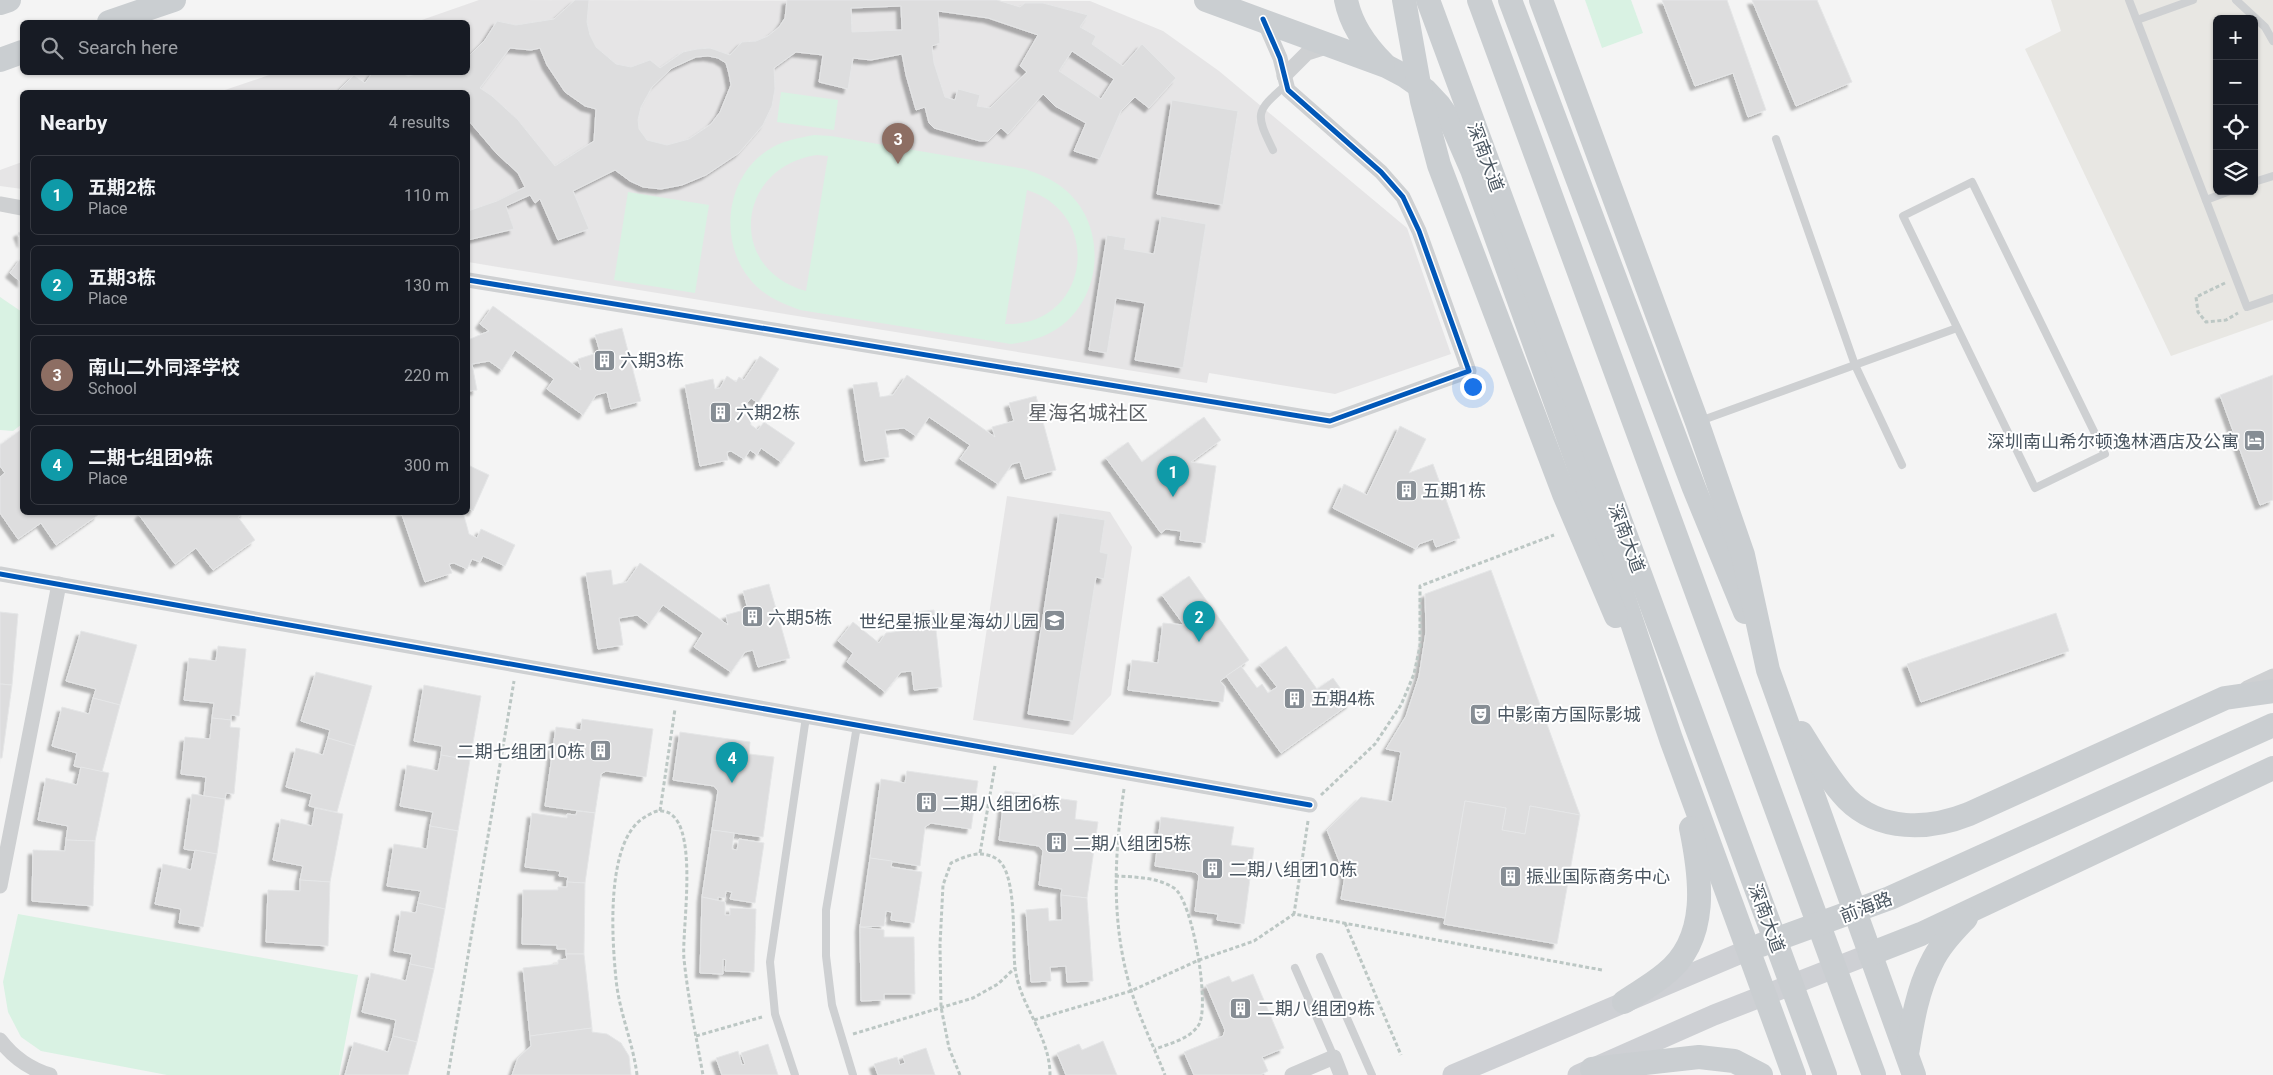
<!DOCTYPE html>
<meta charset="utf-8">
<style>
:root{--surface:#171b24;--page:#20242c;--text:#f1f3f6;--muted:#9ea1a6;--line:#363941;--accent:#868d94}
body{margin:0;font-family:Roboto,"Noto Sans SC",sans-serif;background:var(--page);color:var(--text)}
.controls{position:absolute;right:15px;top:15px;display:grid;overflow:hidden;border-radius:8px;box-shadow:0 1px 4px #0004}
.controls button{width:45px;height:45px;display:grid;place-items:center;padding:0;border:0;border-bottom:1px solid var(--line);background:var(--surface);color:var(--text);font:25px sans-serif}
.you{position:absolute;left:1472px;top:386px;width:18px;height:18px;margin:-12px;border:4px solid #fff;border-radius:50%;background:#1a73e8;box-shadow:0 0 0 8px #1a73e833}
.badge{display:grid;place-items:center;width:32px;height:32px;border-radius:50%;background:var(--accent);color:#fff;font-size:16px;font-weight:700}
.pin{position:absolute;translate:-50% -41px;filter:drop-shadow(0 1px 2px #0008)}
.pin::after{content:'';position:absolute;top:26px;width:18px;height:15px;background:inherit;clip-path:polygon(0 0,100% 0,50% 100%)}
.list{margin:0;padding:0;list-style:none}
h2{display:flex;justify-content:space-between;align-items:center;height:65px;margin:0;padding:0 20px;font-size:21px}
h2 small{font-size:16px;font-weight:400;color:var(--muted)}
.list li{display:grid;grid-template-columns:32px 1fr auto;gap:15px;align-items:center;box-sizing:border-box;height:80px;margin:0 10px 10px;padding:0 10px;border:1px solid var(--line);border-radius:8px}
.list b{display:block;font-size:19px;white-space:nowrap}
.list p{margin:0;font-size:16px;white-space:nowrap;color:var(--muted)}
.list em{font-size:16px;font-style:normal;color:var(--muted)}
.icon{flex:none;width:28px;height:28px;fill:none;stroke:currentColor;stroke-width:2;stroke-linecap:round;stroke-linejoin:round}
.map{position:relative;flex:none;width:2273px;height:1075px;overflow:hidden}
.search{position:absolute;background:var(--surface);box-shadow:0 1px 4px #0004;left:20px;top:20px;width:450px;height:55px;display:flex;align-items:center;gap:12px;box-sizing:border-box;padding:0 18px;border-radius:8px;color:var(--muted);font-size:19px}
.panel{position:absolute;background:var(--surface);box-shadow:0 1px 4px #0004;left:20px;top:90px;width:450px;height:425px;border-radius:8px}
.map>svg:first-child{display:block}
.commercial{fill:#e8e7e3;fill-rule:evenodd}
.education{fill:#e6e5e6}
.green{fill:#d9f2e3;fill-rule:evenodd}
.building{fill:#ddddde;stroke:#e5e6e7;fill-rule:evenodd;filter:url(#shadow)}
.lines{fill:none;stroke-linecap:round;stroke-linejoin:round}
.path{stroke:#bcc7c4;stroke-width:3;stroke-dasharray:4 2.5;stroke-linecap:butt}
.service{stroke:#ced0d2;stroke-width:8}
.minor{stroke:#ced0d2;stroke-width:15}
.secondary{stroke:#ced0d4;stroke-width:21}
.primary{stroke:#caced1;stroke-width:24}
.cycleway-casing{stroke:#fff;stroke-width:8}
.cycleway{stroke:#0057b8;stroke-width:5}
.labels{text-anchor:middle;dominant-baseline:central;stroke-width:4;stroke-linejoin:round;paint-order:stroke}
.street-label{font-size:18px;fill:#4a5661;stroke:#fff}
.poi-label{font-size:18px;fill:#4a5661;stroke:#fff;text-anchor:start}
.quarter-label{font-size:20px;fill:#5f6368;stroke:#fff}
</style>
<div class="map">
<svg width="2273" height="1075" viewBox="0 0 2273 1075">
<defs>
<filter id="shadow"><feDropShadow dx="-4.5" dy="4.5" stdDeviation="1" flood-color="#0004"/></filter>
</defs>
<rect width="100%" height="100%" fill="#f4f4f4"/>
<path class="commercial" d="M2051 0H2273V320L2171 356 2025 49 2061 31ZM2217 19H2254V191H2217Z"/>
<g class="education">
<polygon points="479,0 1090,1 1163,31 1219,71 1407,228 1451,354 1335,394 1209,373 1207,383 468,262 468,92 219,92 275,73 468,72 468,22 416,22"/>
<polygon points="22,162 22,189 0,186 0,170"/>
<polygon points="1007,496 1110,512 1132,547 1111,695 1073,735 973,720"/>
</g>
<g class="green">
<polygon points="1585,0 1631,0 1643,33 1602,48"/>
<polygon points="781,92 838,100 834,130 777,122"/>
<path d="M814 135 831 136 1025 169C1039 174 1052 179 1063 188 1104 220 1105 286 1067 321 1051 336 1032 341 1011 344L800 310C780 303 762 295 749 278 717 238 727 172 773 147 786 140 799 138 814 135ZM817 155 828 156 806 291C727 270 735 167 817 155ZM1027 190C1106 215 1088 327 1005 324Z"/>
<polygon points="628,192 709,205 695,293 614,280"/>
<polygon points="0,297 22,312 22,424 13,431 0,430"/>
<polygon points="18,914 358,975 339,1075 167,1075 41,1051 21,1037 8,1012 3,982"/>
</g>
<g class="building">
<path d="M575 0H589L587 22 590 35 596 47 616 64 631 67 650 60 660 68 683 52 697 49 710 48 730 55 742 42 756 41 768 36 779 27 785 18 787 0H997L1020 7 1025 3H1043L1088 15 1080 27 1096 36 1092 44 1123 66 1142 44 1176 78 1149 108 1135 97 1121 111 1100 159 1074 151 1086 123 1055 106 1043 94 1008 134 1001 128 988 141H980L934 128 929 123 925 107 916 110 906 75 902 54 871 60 853 58 848 89 819 82 823 55 796 52 774 68 775 89 772 106 763 125 739 153 706 175 682 185 661 189 643 187 630 181 615 170 573 191 589 229 558 240 540 199 535 203 530 195 506 206 514 229 468 240V211L497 201 525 187 518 173 497 154 468 120V92H337L354 75 365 83 373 72H400L408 76 425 72H468V57L485 40 497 21 516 25 554 19ZM901 6 902 30 852 32 851 8ZM938 11 988 18 1038 35 1020 66 1027 72 990 108 977 106 980 95 958 89 955 100 945 97 934 63 932 46 940 43ZM510 48 531 50 540 48 547 65 565 92 585 106 596 109 594 141 555 166 518 120 492 96 480 88ZM1072 51 1114 79 1101 99 1059 71ZM708 56 718 58 726 63 729 74 731 85 720 112 711 124 689 139 667 145 647 140 639 129 638 120 641 107 652 87 672 68 696 57Z"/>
<polygon points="1662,0 1727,0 1766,110 1748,117 1733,73 1695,86"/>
<polygon points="1752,0 1817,0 1852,82 1796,106"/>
<polygon points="1172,100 1238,111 1223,205 1157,194"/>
<polygon points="1161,216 1206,224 1183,368 1135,360 1145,303 1116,298 1107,353 1089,350 1107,235 1126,238 1124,249 1154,254"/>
<polygon points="22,231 22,243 18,233"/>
<polygon points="22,257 22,283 10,273"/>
<polygon points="493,306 581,370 578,359 600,352 595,335 622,328 641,401 611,409 607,392 596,395 583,415 547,389 554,379 515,350 502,370 489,361 472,364 477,390 468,391 468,337 468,340 489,331 480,324"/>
<polygon points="760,356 779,369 758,403 751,398 747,403 751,425 758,430 764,422 795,443 781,462 761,448 757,455 750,450 744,459 731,451 727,452 728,460 700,466 685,385 713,379 715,389 720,388 727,376 736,382 739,377 744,380"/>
<polygon points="907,375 995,437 992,427 1014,421 1009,403 1036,396 1056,470 1025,479 1020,462 1012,464 998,484 960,459 970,445 929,417 916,436 904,428 885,430 889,457 865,461 853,385 877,382 880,397 893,395"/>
<polygon points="2273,375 2273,500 2260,505 2220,395"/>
<polygon points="1204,417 1221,440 1191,462 1216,466 1205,543 1180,540 1181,531 1166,529 1161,533 1106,458 1128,442 1142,462"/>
<polygon points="1400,426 1426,439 1409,473 1433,464 1460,538 1436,547 1433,539 1419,544 1416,549 1333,508 1344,484 1367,495"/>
<polygon points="22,429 22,512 97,512 98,515 56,545 41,523 18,539 0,513 0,477 5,473 0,466 0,445"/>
<polygon points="468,465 489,475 473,511 468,508"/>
<polygon points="142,512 245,512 238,517 255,540 213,570 196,548 175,564 139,515"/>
<polygon points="401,512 463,512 469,534 477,538 481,529 515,545 505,566 483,556 480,562 472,559 467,569 454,563 449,564 452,573 425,582"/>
<polygon points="1059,513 1105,520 1100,552 1108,554 1104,579 1096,577 1073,721 1028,714"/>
<polygon points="640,563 728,625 726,615 748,609 743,591 769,584 790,658 758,667 753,650 745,652 731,672 694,647 703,633 663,605 649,624 637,615 619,618 623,645 598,649 586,573 611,570 613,585 627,582"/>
<polygon points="1491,570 1580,815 1530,806 1525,834 1502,830 1506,808 1465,801 1445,918 1341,899 1345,876 1327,830 1361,797 1392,802 1401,752 1386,749 1406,716 1419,676 1426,632 1425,594"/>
<polygon points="1189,576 1249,660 1220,681 1225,687 1223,702 1128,690 1132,660 1158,663 1163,623 1184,625 1162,595"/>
<polygon points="934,610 942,687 914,690 912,671 901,672 885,692 847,662 853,653 838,641 853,622 879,643 886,633 908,630 906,613"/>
<polygon points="0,612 18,614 12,685 0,684"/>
<polygon points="2056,613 2069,651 1921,702 1907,664"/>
<polygon points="81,631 137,645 120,705 93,698 96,689 66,681"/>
<polygon points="218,646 246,649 239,716 231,715 231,720 212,718 214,703 184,700 189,658 216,661"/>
<polygon points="1286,646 1317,689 1333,678 1351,703 1281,753 1226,676 1241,666 1257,688 1262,684 1268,693 1277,687 1260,665"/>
<polygon points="316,672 372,686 355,746 328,738 330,730 301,721"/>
<polygon points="0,684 12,685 2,758 0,758"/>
<polygon points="424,685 481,696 470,760 441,755 442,746 414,741"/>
<polygon points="93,698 120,705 102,772 74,766 77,753 52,746 62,707 89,714"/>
<polygon points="212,718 231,720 230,727 240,728 234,794 226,793 225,799 204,796 206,777 181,774 185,737 210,739"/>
<polygon points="582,719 653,729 646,777 606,771 601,774 595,813 545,806 556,727 581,730"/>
<polygon points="680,732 750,742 749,754 774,757 763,837 712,830 718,791 714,786 673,780"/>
<polygon points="328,738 355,746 337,812 309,806 312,794 286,787 296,748 323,755"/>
<polygon points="441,755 470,760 458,831 430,826 433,812 400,806 407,765 438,771"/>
<polygon points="81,767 109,773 95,841 66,840 68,826 38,820 46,778 77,785"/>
<polygon points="907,771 978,781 971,829 931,823 925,827 920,866 870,858 881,779 905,783"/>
<polygon points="1005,791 1077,801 1075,819 1098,822 1087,898 1061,895 1062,889 1039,885 1043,851 1039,846 999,840"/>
<polygon points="192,794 225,799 217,854 184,849"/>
<polygon points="1465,801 1506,808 1502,830 1525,834 1530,806 1580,815 1557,944 1444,924"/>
<polygon points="315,808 343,814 330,882 300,880 303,866 273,860 281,819 312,826"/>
<polygon points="577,811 595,813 585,883 567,882 568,877 559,876 560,871 525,867 532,813 567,818 567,814 576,815"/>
<polygon points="1161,817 1234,827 1231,845 1254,848 1244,924 1217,920 1218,914 1195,911 1199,876 1195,872 1155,866"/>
<polygon points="430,826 458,831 445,909 418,903 421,891 387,886 394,844 427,849"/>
<polygon points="712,830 734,833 732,849 737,850 739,839 764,843 755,903 730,899 732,892 726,891 725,898 718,897 718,900 702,897"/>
<polygon points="66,840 95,841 93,906 32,901 33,850 65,851"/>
<polygon points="195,850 217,854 203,927 179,923 181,909 155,904 163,864 191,870"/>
<polygon points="870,858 892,861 891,867 922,872 914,923 891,920 892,912 886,911 884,926 860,927"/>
<polygon points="300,880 330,882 328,946 266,942 268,890 300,891"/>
<polygon points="567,882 585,883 584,954 566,954 566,949 557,949 557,945 522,944 523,890 558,890 558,887 567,887"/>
<polygon points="1061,895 1087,898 1093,981 1067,982 1066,966 1050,967 1051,981 1031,982 1026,910 1048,908 1049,921 1062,920"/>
<polygon points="702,897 725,902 725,915 730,915 730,908 756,909 754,972 725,971 726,960 723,959 723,974 700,973"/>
<polygon points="418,903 445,909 434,969 410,964 412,954 394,951 401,911 416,913"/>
<polygon points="860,927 884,930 884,937 914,937 915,994 884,994 884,1000 861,1001"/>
<polygon points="566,954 584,954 592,1028 530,1036 523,968 558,964 558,960 567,959"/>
<polygon points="410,964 434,969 417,1042 393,1036 396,1020 362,1012 371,973 406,981"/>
<polygon points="1253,974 1284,1048 1262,1057 1268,1071 1260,1075 1194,1075 1184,1052 1223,1036 1225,1030 1206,985 1229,976 1232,982"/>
<polygon points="592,1028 592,1032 607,1034 621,1043 629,1056 631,1075 512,1075 518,1058 531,1046 530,1036"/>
<polygon points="393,1036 417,1042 408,1075 345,1075 354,1042 388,1052"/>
<polygon points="1103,1041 1117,1075 1066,1075 1057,1053 1079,1044 1082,1050"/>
<polygon points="768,1044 778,1075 722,1075 716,1058 738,1051 742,1065 745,1064 741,1053"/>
<polygon points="926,1048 935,1075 878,1075 874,1064 897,1057 900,1065 905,1063 903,1056"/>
</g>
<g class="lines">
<g class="path">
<polyline points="2225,283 2196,297 2198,312 2206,322 2226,320 2238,313"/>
<path d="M1124 789C1114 856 1111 924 1131 990 1140 1019 1154 1047 1165 1075"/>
<polyline points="1321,795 1375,744 1401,705 1414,674 1420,646 1420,586 1554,535"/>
<polyline points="660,811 675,709"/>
<polyline points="1308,821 1294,914 1602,970"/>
<polyline points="980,853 995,766"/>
<path d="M1115 876C1135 877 1157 877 1174 888 1193 900 1211 1010 1198 1026 1189 1039 1169 1044 1155 1049"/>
<polyline points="1345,923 1401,1055"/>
<polyline points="1034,1020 1131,991 1199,960 1254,941 1294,914"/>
<polyline points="853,1034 973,998 998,984 1015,968"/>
<polyline points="696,1036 762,1017"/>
<polyline points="448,1075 514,681"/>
<path d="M637 1075C633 1042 619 1012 616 979 612 939 605 840 645 817 650 814 656 810 662 811 702 814 681 931 684 959 688 998 696 1036 703 1075"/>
<path d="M960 1075 949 1048 941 1007 940 945 943 885 951 863C966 856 981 849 997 859 1018 873 1012 944 1015 967 1019 1005 1050 1035 1050 1075"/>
</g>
<g class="service">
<polyline points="2129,0 2247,307 2273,298"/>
<polyline points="2236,0 2265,27 2273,41"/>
<polyline points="2137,20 2193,0"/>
<polyline points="1776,139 1855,365 1902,465"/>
<path d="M1273 150C1255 113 1255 112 1286 85"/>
<polygon points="1972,182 2105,454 2035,488 1903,216"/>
<polyline points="2254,182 2273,176"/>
<polyline points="2206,200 2230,191"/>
<polyline points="1700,421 1957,328"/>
<polyline points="1320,957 1372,1075"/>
<polyline points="1295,968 1334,1057"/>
<polyline points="795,1075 775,1014 770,962 806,717"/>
<polyline points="853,1075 832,1005 826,956 826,910 857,726"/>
</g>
<g class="minor">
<polyline points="1284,76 1307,53 1329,46"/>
<polyline points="0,204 22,208"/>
<polyline points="468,280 1330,421 1469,371 1419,231 1403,197 1381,172 1288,90 1280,58 1263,19"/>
<polyline points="0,574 1310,805"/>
<polyline points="2247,688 2273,676"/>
<polyline points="0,886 59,584"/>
<path d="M0 1040C13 1057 30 1069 50 1075"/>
<polyline points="1292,1075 1334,1057 1341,1075"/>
</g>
<g class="secondary">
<polyline points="1453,1075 1748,950"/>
<polyline points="1578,1075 1714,1015 1870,954"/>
</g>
<g class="primary">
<polyline points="1206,0 1386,66 1405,76 1425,90 1439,105 1451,122 1472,170 1594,509 1671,739 1794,1075"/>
<path d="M1346 0C1351 25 1365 45 1383 63"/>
<polyline points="1404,0 1422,101 1439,165 1564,494 1616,616"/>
<polyline points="1428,0 1825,1075"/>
<polyline points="1479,0 1874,1075"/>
<polyline points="1510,0 1694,488 1745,612"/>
<polyline points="1541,0 1697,422 1743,555 1768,670 1914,1075"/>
<polyline points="0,3 9,0"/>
<polyline points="109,22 174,0"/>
<polyline points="0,60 22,52"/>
<path d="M1801 733C1815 755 1829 780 1847 799 1880 832 1929 830 1969 814L2225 698 2273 691"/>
<polyline points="1761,945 1890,898 2273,725"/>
<polyline points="1870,954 1921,934 2273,768"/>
<path d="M1624 1002C1637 993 1652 985 1665 974 1710 939 1701 877 1691 828"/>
<path d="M1907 1054C1912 1024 1917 991 1931 964 1939 946 1953 932 1966 918"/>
<polyline points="1592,1069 1699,1057 1734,1061 1761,1075"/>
</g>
<defs>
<g id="cycleway">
<polyline points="468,280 1330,421 1469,371 1419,231 1403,197 1381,172 1288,90 1280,58 1263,19"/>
<polyline points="0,574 1310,805"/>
</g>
</defs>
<use href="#cycleway" class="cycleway-casing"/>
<use href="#cycleway" class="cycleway"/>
</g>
<defs>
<symbol id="building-square" viewBox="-11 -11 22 22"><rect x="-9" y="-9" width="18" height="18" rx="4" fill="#868d94" stroke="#fff"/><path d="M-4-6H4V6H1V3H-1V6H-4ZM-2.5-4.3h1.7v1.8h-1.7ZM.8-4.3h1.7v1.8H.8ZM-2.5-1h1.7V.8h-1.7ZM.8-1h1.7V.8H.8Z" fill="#fff"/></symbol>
<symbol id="hotel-square" viewBox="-11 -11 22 22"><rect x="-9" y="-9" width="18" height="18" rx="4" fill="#868d94" stroke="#fff"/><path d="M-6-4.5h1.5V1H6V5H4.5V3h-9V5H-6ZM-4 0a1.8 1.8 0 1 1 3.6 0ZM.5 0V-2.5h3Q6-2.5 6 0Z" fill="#fff"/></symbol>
<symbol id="school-square" viewBox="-11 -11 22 22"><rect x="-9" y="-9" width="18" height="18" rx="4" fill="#868d94" stroke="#fff"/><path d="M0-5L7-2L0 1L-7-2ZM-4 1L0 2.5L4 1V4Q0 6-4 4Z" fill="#fff"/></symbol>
<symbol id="theatre-square" viewBox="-11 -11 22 22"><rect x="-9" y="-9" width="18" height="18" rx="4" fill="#868d94" stroke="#fff"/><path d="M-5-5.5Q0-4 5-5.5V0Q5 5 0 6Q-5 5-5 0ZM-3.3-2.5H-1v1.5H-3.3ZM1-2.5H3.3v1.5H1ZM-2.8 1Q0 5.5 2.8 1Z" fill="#fff"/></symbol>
</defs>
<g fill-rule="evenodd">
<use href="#building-square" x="592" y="348" width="25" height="25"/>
<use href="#building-square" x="708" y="400" width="25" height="25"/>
<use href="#hotel-square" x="2242" y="428" width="25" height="25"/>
<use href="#building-square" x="1394" y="478" width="25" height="25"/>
<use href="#building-square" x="740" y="604" width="25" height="25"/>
<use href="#school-square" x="1042" y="608" width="25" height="25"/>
<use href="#building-square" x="1282" y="686" width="25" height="25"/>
<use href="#theatre-square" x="1468" y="702" width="25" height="25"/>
<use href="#building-square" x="588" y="738" width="25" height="25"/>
<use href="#building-square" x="914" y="790" width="25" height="25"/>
<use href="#building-square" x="1044" y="830" width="25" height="25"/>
<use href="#building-square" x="1200" y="856" width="25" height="25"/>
<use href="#building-square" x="1498" y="864" width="25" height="25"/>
<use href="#building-square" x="1228" y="996" width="25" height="25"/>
</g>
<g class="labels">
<g class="street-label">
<text transform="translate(1486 157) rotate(70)">深南大道</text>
<text transform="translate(1627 538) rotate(70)">深南大道</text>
<text transform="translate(1866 907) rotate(-21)">前海路</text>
<text transform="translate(1767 918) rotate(70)">深南大道</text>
</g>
<g class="poi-label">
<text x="620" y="360">六期3栋</text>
<text x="736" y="412">六期2栋</text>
<text x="2239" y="441" text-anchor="end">深圳南山希尔顿逸林酒店及公寓</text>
<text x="1422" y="490">五期1栋</text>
<text x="768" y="617">六期5栋</text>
<text x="1039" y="621" text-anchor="end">世纪星振业星海幼儿园</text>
<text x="1311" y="698">五期4栋</text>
<text x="1497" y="714">中影南方国际影城</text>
<text x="585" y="751" text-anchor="end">二期七组团10栋</text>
<text x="942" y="803">二期八组团6栋</text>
<text x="1073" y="843">二期八组团5栋</text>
<text x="1229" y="869">二期八组团10栋</text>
<text x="1526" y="876">振业国际商务中心</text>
<text x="1257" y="1008">二期八组团9栋</text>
</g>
<g class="quarter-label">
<text x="1088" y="413">星海名城社区</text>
</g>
</g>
</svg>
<div class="controls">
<button>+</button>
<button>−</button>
<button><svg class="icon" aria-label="locate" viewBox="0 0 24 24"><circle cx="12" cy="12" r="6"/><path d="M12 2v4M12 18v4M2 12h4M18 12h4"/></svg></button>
<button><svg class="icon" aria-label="layers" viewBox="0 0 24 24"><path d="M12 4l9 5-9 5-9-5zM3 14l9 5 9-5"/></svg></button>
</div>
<div class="you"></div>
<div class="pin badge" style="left:1173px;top:497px;background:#0f9aa8">1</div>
<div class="pin badge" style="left:1199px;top:642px;background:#0f9aa8">2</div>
<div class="pin badge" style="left:898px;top:164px;background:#8d6e63">3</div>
<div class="pin badge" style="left:732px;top:783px;background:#0f9aa8">4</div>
<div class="search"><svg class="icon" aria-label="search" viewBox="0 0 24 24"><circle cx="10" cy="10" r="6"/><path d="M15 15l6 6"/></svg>Search here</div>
<section class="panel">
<h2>Nearby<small>4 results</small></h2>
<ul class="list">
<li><span class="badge" style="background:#0f9aa8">1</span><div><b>五期2栋</b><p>Place</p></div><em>110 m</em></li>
<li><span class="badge" style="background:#0f9aa8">2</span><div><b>五期3栋</b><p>Place</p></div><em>130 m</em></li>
<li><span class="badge" style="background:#8d6e63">3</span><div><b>南山二外同泽学校</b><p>School</p></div><em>220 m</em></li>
<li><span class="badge" style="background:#0f9aa8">4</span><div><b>二期七组团9栋</b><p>Place</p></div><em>300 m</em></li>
</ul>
</section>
</div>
